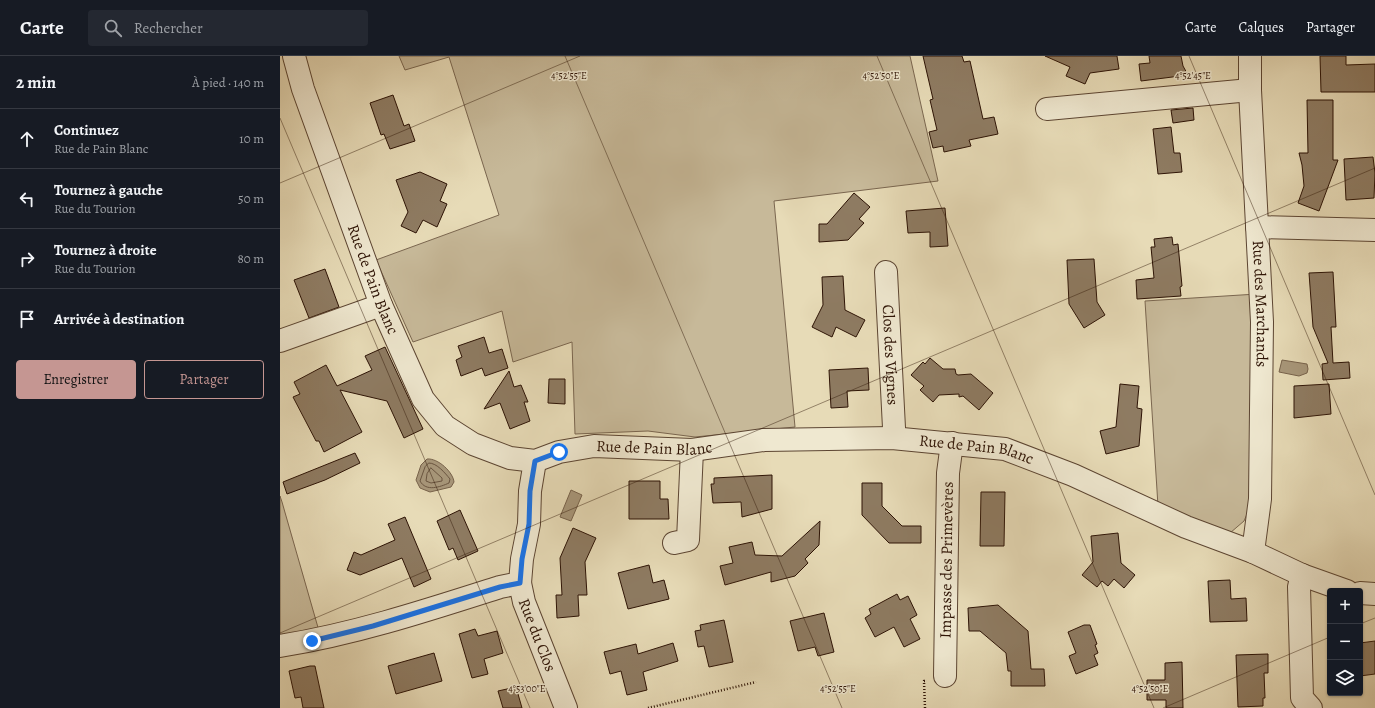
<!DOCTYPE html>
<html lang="fr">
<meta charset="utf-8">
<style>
:root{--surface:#171b24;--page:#242831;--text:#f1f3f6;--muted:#9ea1a6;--line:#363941;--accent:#c59692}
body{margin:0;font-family:Alegreya,serif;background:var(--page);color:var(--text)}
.controls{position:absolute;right:12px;bottom:12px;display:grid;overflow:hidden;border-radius:4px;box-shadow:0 1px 3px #0004}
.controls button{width:36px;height:36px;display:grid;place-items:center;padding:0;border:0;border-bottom:1px solid var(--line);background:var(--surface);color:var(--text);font:20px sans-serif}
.stop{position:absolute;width:12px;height:12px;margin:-9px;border:3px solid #1a73e8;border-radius:50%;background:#fff}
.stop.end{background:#1a73e8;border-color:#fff;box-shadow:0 1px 4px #0008}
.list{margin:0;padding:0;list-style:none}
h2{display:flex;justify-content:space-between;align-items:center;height:52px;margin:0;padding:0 16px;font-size:17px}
h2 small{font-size:13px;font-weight:400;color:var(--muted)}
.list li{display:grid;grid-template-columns:26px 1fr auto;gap:12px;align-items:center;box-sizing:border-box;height:60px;padding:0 16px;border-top:1px solid var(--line)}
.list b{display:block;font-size:15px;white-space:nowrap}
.list p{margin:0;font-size:13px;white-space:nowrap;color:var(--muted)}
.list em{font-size:13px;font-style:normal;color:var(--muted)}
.actions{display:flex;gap:8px;padding:12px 16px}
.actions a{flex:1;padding:9px 0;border:1px solid var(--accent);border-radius:4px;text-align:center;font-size:14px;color:var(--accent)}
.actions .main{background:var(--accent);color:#111}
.icon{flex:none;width:22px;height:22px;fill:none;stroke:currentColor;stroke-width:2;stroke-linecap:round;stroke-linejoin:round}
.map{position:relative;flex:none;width:1095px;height:652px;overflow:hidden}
header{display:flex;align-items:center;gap:24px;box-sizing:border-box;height:56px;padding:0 20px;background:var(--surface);border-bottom:1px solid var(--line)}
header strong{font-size:19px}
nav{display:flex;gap:22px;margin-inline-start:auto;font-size:14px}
.search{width:280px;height:36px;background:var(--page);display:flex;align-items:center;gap:10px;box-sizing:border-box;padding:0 14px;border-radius:4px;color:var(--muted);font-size:15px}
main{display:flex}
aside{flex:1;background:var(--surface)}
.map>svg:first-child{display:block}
.green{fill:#c7b999;stroke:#7a664f}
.water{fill:#a8977a;stroke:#77624b}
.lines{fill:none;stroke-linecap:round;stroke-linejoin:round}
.shore{stroke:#6a5540;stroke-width:1}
.building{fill:#8e7b62;stroke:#2d1305}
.minor-casing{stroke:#5c4532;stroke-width:24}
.path{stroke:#2d1305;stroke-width:2.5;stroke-dasharray:1 2;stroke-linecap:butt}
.minor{stroke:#efe8d0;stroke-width:22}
.route{stroke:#1a73e8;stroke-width:5}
.ticks{fill:none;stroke:#2d1305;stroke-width:1;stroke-opacity:0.45}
.labels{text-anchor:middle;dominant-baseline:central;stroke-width:3;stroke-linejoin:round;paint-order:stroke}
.street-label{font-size:16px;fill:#2d1305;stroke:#efe8d0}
.ticks-label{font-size:10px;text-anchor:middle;fill:#2d1305;stroke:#efe8d0;stroke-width:3;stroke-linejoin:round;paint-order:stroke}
</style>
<header>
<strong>Carte</strong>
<div class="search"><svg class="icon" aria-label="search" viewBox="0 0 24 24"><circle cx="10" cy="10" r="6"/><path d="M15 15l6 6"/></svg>Rechercher</div>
<nav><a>Carte</a><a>Calques</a><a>Partager</a></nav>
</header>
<main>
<aside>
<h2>2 min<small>À pied · 140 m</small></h2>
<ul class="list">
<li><svg class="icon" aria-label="ahead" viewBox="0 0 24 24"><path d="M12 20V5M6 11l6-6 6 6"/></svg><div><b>Continuez</b><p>Rue de Pain Blanc</p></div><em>10 m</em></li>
<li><svg class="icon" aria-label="left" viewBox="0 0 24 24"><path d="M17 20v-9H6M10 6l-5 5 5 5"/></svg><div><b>Tournez à gauche</b><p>Rue du Tourion</p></div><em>50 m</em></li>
<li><svg class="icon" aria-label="right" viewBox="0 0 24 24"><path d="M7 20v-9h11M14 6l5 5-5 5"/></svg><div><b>Tournez à droite</b><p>Rue du Tourion</p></div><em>80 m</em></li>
<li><svg class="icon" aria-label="arrive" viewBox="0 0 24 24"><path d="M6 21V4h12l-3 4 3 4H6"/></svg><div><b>Arrivée à destination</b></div></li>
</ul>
<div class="actions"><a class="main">Enregistrer</a><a>Partager</a></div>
</aside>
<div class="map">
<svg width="1095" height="652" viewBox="0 0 1095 652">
<rect width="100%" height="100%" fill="#e7dbb7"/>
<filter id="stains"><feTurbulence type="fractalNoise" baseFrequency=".005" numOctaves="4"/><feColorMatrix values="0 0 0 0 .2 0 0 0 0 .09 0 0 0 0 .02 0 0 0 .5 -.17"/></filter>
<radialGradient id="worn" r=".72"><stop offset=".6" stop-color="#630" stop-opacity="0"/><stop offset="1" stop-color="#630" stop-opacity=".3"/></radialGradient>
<g class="green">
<polygon points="119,0 630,0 658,125 494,145 515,371 415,381 368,375 295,378 292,286 233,306 222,255 133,286 96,204 219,159 169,1 125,14"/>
<polygon points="977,238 970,451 964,465 950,477 878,450 865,245"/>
<polygon points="0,440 2,446 39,575 0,580"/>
</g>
<g class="water">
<polygon points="1002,304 1027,308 1028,313 1027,317 1019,320 999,316"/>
<path d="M147 403C158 402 173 416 174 426L171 431 150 436 140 432 136 424 141 409Z"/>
<polygon points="291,434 302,439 291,465 280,461"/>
</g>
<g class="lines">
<g class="shore">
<path d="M149 407C157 407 165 417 170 423L169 427C160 431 146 436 140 425L145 411Z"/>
<polygon points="151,412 162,422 162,425 151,427 146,425 147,418"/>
</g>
</g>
<g class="building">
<polygon points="643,0 682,0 684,6 690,5 703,63 714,61 718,78 689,84 691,90 664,96 663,90 653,92 649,76 657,74 650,44 653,43"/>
<polygon points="765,0 837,0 839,13 810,17 805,28 786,20 790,11"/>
<polygon points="869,0 901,0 903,10 908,19 861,25 859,8 870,7"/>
<polygon points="1040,0 1066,0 1066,9 1095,8 1095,36 1041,36"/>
<polygon points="113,39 124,70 129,68 135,85 110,93 104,78 101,79 90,47"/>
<polygon points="1027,44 1053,44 1053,104 1058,104 1039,155 1018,147 1024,130 1022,109 1019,97 1028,97"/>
<polygon points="913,52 914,64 893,67 891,54"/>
<polygon points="891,71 894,97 900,97 902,116 878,118 873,73"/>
<polygon points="1093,101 1095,117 1094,142 1066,144 1064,103"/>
<polygon points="140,116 167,128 160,145 167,148 157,171 143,164 136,177 121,170 128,156 116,124"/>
<polygon points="574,137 590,151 579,163 584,167 568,184 539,186 539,168 547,168"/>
<polygon points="665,152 668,190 650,191 650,176 628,177 626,155"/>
<polygon points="892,181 893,189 898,188 902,230 900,231 901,240 857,243 856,224 874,222 871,191 875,191 874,183"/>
<polygon points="814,203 817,246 825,259 804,272 789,248 787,204"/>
<polygon points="45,213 59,251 29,262 14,224"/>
<polygon points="1053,216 1056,271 1051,271 1053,307 1069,306 1070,322 1043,324 1042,308 1048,307 1033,271 1029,217"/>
<polygon points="563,220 565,254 585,264 576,281 556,271 552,281 532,271 543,249 542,221"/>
<polygon points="204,281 209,297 222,293 228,312 205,320 202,312 181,320 176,304 182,301 178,290"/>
<polygon points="105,291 143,373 124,382 107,345 60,334 82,376 44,396 39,385 36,385 13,341 20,338 14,326 46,309 57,330 92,314 85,300"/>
<polygon points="650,302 663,313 675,313 676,318 678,319 691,318 713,337 699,354 683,340 679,341 679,338 659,339 653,346 640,334 644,330 631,319 643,306 645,308"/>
<polygon points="588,312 589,334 567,335 568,351 551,352 549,314"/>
<polygon points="229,315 234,331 241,329 248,346 244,346 250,365 230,373 220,347 204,353"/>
<polygon points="269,323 285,323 285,348 268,347"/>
<polygon points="840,328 859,330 857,352 862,353 859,390 826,398 820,375 836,371"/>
<polygon points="1049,328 1051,358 1014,362 1014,330"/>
<polygon points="75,397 80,407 45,424 7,438 3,426"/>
<polygon points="492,419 492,453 462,461 461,446 433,447 431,428 434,428 434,422"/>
<polygon points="349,425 380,425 380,443 388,443 389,463 349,463"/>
<polygon points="582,427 602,427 602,450 622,470 641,470 641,487 609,487 582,459"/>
<polygon points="701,436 725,436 724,490 700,490"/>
<polygon points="180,454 198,495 178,504 173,492 169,494 157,465"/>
<polygon points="125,461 151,523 134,531 122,502 80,519 67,514 74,496 81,499 115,484 108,468"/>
<polygon points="540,465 539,489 525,503 528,507 515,520 491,526 491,516 445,529 440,510 453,507 449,491 472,486 475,499 502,500"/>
<polygon points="293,472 316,482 305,506 307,539 298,539 299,560 277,562 276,539 282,539 280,502"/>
<polygon points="838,477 841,507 855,519 844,532 834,523 828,530 822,525 817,531 802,519 813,506 811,480"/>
<polygon points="369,509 373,527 384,524 389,543 348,553 338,517"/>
<polygon points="950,524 951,543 966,542 967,565 930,566 928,525"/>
<polygon points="617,538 620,544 628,540 637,559 630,563 640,583 624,591 614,571 595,581 585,562 591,558 589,553"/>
<polygon points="718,549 748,575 751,613 764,613 765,630 731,630 731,615 728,615 726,597 700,575 689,575 688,552"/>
<polygon points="544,557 554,596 538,600 535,591 518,595 510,565"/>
<polygon points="444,564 453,606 429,611 424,590 418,591 415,575 421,574 420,569"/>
<polygon points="804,569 810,569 817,588 815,589 818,597 814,599 818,609 796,618 789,600 796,597 788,576"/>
<polygon points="195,573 198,580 217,575 223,597 204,603 208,618 192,622 179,578"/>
<polygon points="1095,585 1095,618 1080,620 1080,587"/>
<polygon points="393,587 398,605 363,616 367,634 347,639 341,615 330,618 324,596 356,588 358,598"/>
<polygon points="154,597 162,625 116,638 108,610"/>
<polygon points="988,598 988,617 984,617 985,642 983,642 983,650 958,651 956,599"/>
<polygon points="902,606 903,652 886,652 886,644 867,644 867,624 885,624 885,607"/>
<polygon points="30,610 35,610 44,652 23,652 21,641 15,642 9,615"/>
<polygon points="236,631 242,652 223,652 218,635"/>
</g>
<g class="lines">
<defs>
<g id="minor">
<path id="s1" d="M14 0 23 33 101 249 143 343 165 370 193 388 230 402 255 405 279 396 314 390 412 394 484 384 612 382 725 393 793 419 906 471 973 496 1022 519 1067 535"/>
<path id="s2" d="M970 0V34L982 266 980 443 973 496"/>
<polyline points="767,53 970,34"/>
<polyline points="977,171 1095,174"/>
<path id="s3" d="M606 216 614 372 612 382"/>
<polyline points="0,285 101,249"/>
<polyline points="394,487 408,484 412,394"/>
<polyline points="1022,519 1019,531 1022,642 1031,652"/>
<path id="s4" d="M240 527 244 546 286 652"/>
<polyline points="1080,537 1095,538"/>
<path d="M0 590C75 578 148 554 220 531L240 527 242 503 249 468 250 435 255 405"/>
<path id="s5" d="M665 620 668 417 672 387"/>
</g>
</defs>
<use href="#minor" class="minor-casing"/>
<g class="path">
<polyline points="368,652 476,626"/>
<polyline points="645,652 644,625 647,625"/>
</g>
<use href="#minor" class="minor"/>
</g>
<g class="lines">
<polyline class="route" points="32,585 93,570 220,531 240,527 242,503 249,468 250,435 255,405 279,396"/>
</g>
<path class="ticks" d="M285 0 562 652M597 0 874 652M909 0 1095 439M0 62 250 652M0 127 300 0M1080 568 1095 562M0 577 1095 112M883 652 1050 581"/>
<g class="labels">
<g class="street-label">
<text stroke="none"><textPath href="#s1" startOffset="237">Rue de Pain Blanc</textPath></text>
<text stroke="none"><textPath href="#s2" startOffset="248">Rue des Marchands</textPath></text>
<text stroke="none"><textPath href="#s3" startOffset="83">Clos des Vignes</textPath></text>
<text stroke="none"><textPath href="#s1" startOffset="621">Rue de Pain Blanc</textPath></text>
<text stroke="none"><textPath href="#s1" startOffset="945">Rue de Pain Blanc</textPath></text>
<text stroke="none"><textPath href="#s5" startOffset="116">Impasse des Primevères</textPath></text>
<text stroke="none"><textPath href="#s4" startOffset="55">Rue du Clos</textPath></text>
</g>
</g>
<g class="ticks-label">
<text x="289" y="23">4°52'55"E</text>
<text x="601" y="23">4°52'50"E</text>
<text x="913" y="23">4°52'45"E</text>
<text x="247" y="636">4°53'00"E</text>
<text x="558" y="636">4°52'55"E</text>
<text x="870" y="636">4°52'50"E</text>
</g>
<rect width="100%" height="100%" filter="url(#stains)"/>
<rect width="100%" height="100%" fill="url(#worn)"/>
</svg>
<div class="controls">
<button>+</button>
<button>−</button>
<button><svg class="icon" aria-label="layers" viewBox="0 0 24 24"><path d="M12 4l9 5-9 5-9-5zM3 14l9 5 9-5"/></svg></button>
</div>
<div class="stop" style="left:279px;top:396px"></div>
<div class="stop end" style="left:32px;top:585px"></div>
</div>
</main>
